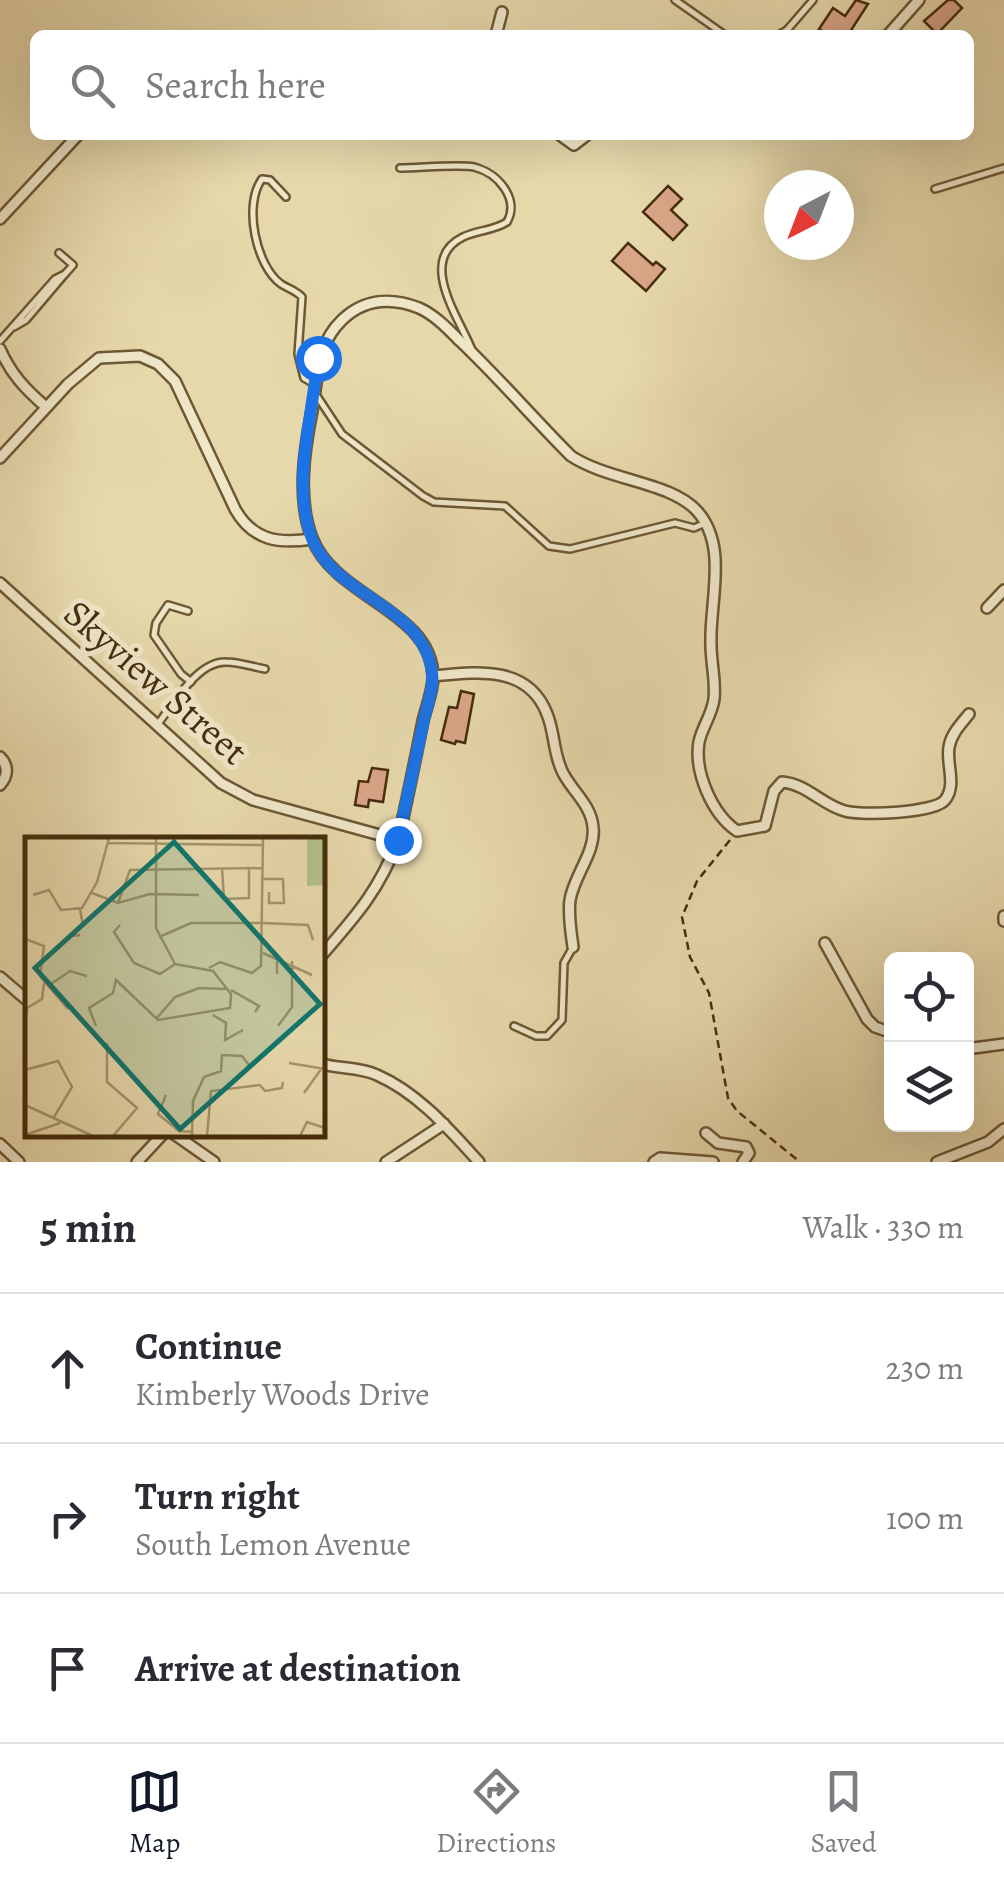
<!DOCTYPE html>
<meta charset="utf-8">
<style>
:root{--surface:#fff;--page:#f2f2f3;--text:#2b2b33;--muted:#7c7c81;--line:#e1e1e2;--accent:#111827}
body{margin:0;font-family:Alegreya,serif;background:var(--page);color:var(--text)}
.controls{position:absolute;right:30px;bottom:30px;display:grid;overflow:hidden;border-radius:15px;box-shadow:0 10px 40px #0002}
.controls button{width:90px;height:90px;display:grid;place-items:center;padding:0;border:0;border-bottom:2px solid var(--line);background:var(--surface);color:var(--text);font:50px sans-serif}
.compass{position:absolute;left:764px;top:170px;width:90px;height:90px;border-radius:50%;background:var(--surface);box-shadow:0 10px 40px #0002;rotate:222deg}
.stop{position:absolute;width:30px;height:30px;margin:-22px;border:8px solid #1a73e8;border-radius:50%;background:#fff}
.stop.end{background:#1a73e8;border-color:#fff;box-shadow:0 2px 10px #0008}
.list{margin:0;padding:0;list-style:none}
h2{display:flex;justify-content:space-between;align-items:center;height:130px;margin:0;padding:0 40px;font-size:42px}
h2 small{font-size:32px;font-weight:400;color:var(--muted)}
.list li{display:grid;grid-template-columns:65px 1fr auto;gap:30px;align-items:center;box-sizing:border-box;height:150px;padding:0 40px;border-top:2px solid var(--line)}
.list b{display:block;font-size:38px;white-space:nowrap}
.list p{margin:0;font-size:32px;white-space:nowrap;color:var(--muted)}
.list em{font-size:32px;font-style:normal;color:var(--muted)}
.icon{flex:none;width:55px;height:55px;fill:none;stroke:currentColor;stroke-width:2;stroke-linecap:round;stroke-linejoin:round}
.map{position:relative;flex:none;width:1004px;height:1162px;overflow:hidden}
.search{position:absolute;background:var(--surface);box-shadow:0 10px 40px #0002;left:30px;right:30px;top:30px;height:110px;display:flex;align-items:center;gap:25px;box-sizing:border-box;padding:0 35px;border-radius:15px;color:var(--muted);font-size:38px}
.sheet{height:580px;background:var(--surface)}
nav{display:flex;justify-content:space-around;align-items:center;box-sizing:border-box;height:140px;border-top:2px solid var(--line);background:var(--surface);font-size:28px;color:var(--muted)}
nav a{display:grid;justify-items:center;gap:5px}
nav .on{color:var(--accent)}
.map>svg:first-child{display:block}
.building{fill:#d9a587;stroke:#452d0d;stroke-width:2.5}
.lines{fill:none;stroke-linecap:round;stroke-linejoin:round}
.service-casing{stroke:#6d5834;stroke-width:10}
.minor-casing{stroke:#6d5834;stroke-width:14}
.path{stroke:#452d0d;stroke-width:2.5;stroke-dasharray:8 5;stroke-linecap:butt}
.service{stroke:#efe6c8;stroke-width:5}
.minor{stroke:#efe6c8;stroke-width:9}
.route{stroke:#1a73e8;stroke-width:12}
.labels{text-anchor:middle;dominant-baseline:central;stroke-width:10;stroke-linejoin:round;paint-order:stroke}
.street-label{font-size:38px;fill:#452d0d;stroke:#efe6c8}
.inset-road{fill:none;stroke:#a6946c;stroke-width:2.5}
.view{fill:#0f766e;fill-opacity:0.15;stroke:#0f766e;stroke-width:5}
.inset-edge{fill:none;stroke:#452d0d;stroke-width:5}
</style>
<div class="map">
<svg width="1004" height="1162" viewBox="0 0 1004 1162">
<rect width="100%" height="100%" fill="#e6d8ab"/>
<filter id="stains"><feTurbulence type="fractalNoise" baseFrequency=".002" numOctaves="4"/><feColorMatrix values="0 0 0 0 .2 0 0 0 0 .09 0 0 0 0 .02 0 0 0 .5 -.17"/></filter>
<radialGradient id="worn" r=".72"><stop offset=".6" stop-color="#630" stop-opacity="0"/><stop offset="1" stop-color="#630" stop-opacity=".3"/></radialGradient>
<g class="building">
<polygon points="856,0 868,4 848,35 829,35 819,29 833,8 845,16"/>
<polygon points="948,0 954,0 962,8 937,34 924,21"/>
<polygon points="668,186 682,199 671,210 687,225 673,240 643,212"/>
<polygon points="628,243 653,265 656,262 665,269 646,291 612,261"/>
<polygon points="461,691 474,694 465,743 456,741 455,744 441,740 449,707 457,708"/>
<polygon points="372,768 388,770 383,802 369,800 368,807 355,805 359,781 368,782"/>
</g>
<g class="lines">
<defs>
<g id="service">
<polyline points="675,0 725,35"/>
<polyline points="778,35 787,30 813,0"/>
<path d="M400 168C419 168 458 164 474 167 498 173 520 199 507 222 493 231 477 230 463 237 416 260 460 319 472 350"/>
<polyline points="935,189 1004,168"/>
<path d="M286 197 270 180 262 179C243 205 256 266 281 284 289 289 295 290 302 297L298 354 304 378 316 385"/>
<polyline points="59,253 73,265 65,274"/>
<polyline points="0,341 55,279 65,274 26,320 14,327"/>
<polyline points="315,393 342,434 423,496 434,502 505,506 549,546 570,549 675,523 694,528 703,524"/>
<polyline points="188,611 168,605 156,623 154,635 181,674 191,682"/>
<path d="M157 725C173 705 197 661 226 662 239 662 253 667 265 669"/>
<polyline points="514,1026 536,1036 547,1036 562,1020 564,963 573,947"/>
</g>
<g id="minor">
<polyline points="496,35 502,12"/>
<polyline points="888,35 919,0"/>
<polyline points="560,135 574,145 587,135"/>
<polyline points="0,219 78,135"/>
<path d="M0 349C11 374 25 389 46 407"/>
<path d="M0 458 68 384 99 358 140 356 158 364 175 381 235 509C253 541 279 544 312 539"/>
<polyline points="0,583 221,783 253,800 398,840"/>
<polyline points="987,608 1004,590"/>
<path d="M433 676C475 672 528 664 547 714 555 733 553 754 563 773 573 792 591 805 593 827 596 852 574 875 570 900 568 915 571 932 573 947"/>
<path d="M0 757C9 766 8 776 0 785"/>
<polyline points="1004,916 1004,921"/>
<polyline points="825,943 867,1019 875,1027 892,1033"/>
<path d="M322 955C356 916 380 889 398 840 407 801 415 761 423 721 426 708 433 691 433 677 432 610 335 598 312 538 297 499 304 451 312 411 318 377 316 345 342 320 364 299 391 297 419 308 435 315 448 329 460 341 499 378 533 418 571 456 609 481 671 482 697 511 729 546 709 603 711 645 711 663 716 681 714 699 712 715 702 727 699 742 694 772 712 814 737 831L765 826 774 791 782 782C807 784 822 805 845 811 862 816 935 813 945 800 957 785 946 764 949 747 951 734 961 724 969 714"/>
<polyline points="0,977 28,1001"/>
<polyline points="966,1049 1004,1044"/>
<path d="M322 1064C340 1069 360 1067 377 1075 418 1093 449 1129 479 1162"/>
<polyline points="706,1133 718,1143 746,1147 749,1153 743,1162"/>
<polyline points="174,1134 214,1162"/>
<polyline points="0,1144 19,1162"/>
<polyline points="137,1162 163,1134"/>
<polyline points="386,1162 444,1124"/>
<polyline points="654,1162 660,1158 713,1162"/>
<polyline points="937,1162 988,1142 1004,1129"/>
</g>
</defs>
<use href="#service" class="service-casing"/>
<use href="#minor" class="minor-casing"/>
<polyline class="path" points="730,840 697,881 682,917 690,957 709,993 728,1098 737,1111 800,1162"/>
<use href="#service" class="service"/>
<use href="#minor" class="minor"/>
</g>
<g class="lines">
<path class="route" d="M318 358C313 414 290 487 313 541 338 598 426 607 432 674 434 688 427 706 424 720 415 760 407 800 398 840"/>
</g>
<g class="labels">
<g class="street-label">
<text transform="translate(156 682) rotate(41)">Skyview Street</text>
</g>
</g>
<g transform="translate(25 837)">
<rect width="300" height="300" fill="#e6d8ab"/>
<path d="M282 1H300V48L282 49Z" fill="#b1c08c"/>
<path class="inset-road" d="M131 1V91L150 127M83 6 238 8M197 31 199 62 224 61V31M238 42H258L259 66H244V55M67 56 93 66 125 57 174 58M8 58 24 53 36 73 57 71 72 45 84 1M93 66 105 33 238 31M95 88 89 95 109 126 135 137 150 127M55 98 46 99 58 88 55 72M134 100 166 86H238L283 88 288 103M0 102 19 109 15 139 43 172M238 116 287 138M252 123V137V119M184 131 195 125 227 136 236 129 238 1M23 149 45 134 62 139M206 153 234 169 230 175M188 178 201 186 200 203 218 193M131 182 150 160 174 151 202 152M0 186 2 171 17 162 19 146M71 189 64 171 88 156 91 143 133 183 205 171 206 157 188 134 150 127M253 189 267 170V124M82 206V245L112 271 88 299M264 226 300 232M0 233 33 224 47 250 29 280M279 256 297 231M141 258 133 277 154 294 167 295M0 268 68 299M0 298 35 286M167 299 168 264 179 240 196 234 197 218 217 219 224 228M182 299 186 254 235 248 240 254 257 251 258 245M275 299 282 285 300 291"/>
<path class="view" d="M149 5 295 167 155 292 10 131Z"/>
<rect width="300" height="300" class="inset-edge"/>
</g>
<rect width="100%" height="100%" filter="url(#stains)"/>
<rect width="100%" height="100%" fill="url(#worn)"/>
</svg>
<div class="controls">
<button><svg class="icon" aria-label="locate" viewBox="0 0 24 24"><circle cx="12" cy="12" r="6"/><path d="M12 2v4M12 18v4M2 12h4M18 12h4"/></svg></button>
<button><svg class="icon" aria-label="layers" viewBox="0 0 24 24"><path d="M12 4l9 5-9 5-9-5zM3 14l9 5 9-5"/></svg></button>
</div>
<svg class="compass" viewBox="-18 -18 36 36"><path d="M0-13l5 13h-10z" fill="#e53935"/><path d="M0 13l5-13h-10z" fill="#7c7c81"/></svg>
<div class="stop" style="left:318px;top:358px"></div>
<div class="stop end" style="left:398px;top:840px"></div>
<div class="search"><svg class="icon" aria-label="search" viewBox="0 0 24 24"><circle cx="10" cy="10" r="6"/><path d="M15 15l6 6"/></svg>Search here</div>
</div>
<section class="sheet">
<h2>5 min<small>Walk · 330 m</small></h2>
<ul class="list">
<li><svg class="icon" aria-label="ahead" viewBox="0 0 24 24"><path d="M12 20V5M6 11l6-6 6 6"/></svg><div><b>Continue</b><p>Kimberly Woods Drive</p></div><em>230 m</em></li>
<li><svg class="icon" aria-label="right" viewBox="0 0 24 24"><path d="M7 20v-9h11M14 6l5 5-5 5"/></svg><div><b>Turn right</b><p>South Lemon Avenue</p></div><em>100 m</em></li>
<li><svg class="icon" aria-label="arrive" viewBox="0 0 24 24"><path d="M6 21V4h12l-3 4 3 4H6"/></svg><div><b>Arrive at destination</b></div></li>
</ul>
</section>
<nav>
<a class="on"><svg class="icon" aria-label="map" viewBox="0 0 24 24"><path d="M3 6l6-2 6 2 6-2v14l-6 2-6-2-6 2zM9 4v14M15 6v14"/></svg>Map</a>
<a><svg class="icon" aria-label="directions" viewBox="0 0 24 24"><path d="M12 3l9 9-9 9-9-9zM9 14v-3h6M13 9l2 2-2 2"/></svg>Directions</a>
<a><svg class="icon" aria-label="saved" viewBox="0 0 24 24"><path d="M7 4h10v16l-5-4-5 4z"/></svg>Saved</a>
</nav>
